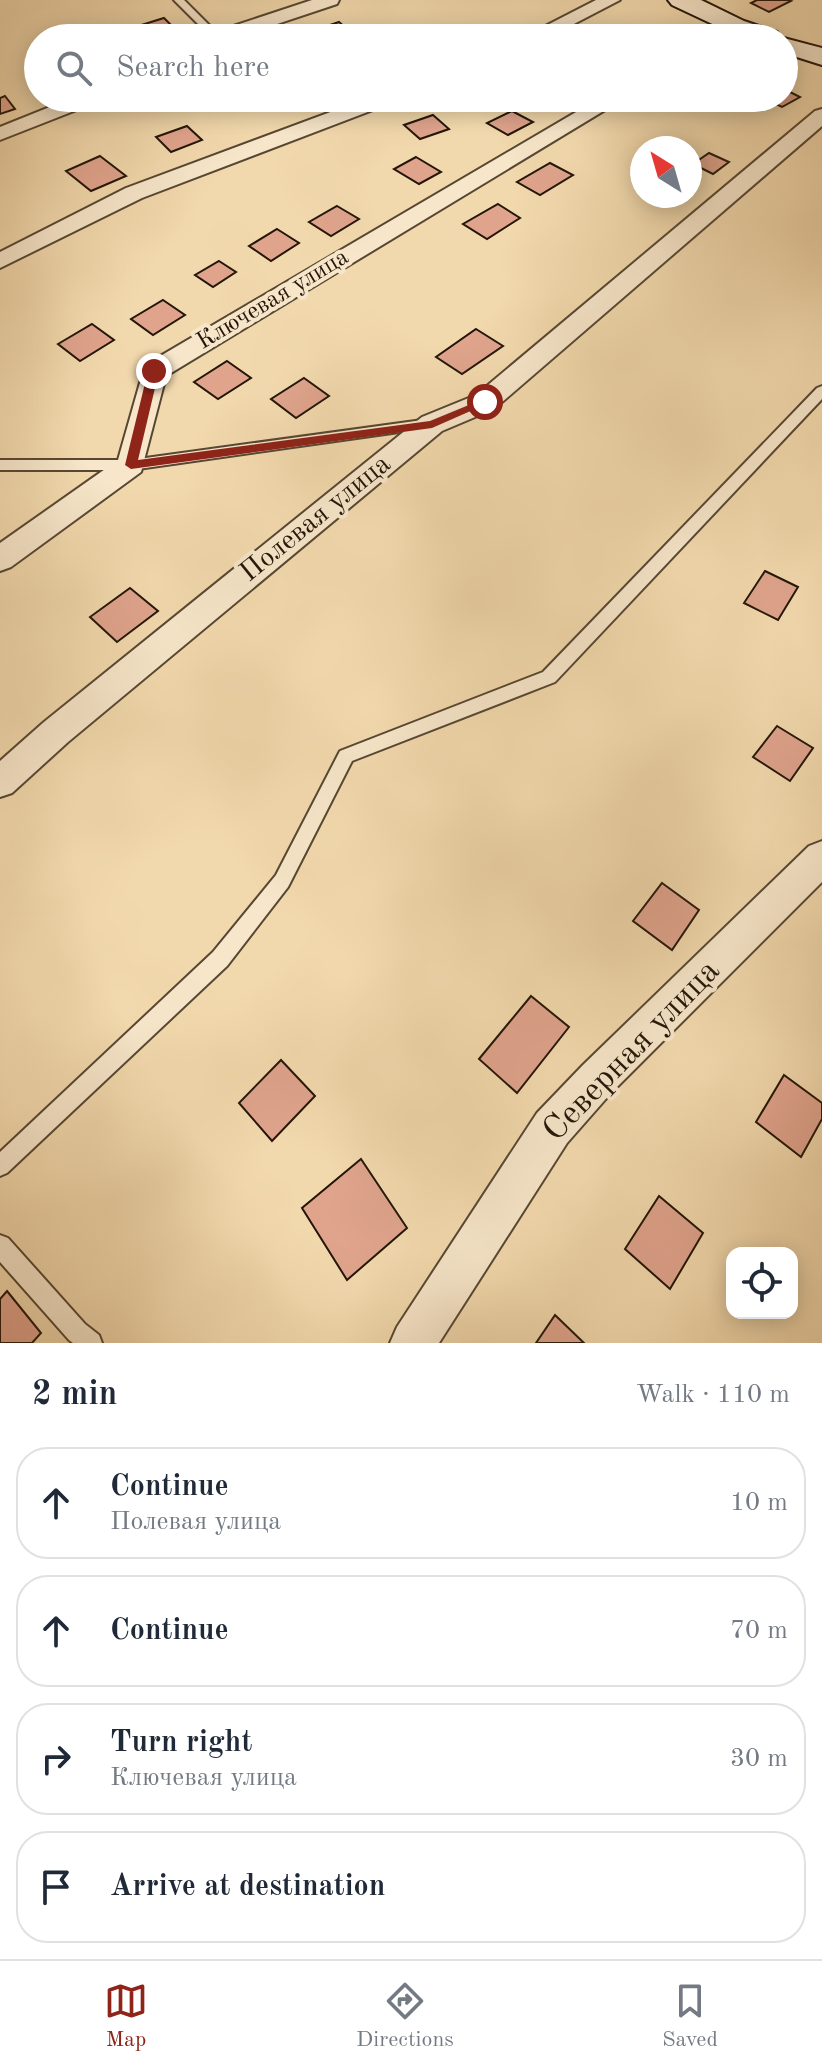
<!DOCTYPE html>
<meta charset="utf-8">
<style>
:root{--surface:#fff;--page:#f2f2f3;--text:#1f2937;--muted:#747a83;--line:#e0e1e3;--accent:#8f2418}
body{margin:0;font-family:"Old Standard TT",serif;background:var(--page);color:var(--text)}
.controls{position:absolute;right:24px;bottom:24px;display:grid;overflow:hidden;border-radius:16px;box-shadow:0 4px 20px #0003}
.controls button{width:72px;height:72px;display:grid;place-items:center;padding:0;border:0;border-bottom:2px solid var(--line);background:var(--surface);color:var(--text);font:40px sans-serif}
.compass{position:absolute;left:630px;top:136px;width:72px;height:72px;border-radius:50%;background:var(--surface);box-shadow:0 4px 20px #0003;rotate:323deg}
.stop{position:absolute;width:24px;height:24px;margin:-18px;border:6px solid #8f2418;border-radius:50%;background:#fff}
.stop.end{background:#8f2418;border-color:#fff;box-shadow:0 2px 8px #0008}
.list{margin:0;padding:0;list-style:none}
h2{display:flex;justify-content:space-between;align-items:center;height:104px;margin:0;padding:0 32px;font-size:34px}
h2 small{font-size:26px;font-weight:400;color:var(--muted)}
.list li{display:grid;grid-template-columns:52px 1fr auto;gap:24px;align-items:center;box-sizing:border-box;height:112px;margin:0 16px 16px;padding:0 16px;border:2px solid var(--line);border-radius:32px}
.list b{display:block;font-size:30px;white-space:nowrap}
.list p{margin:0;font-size:26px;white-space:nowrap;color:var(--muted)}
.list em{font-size:26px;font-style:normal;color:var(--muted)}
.icon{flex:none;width:44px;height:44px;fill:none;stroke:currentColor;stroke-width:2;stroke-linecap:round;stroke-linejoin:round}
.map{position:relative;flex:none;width:822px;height:1343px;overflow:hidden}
.search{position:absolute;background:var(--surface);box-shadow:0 4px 20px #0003;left:24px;right:24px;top:24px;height:88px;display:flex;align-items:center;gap:20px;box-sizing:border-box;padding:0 28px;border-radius:44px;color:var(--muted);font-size:30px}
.sheet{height:616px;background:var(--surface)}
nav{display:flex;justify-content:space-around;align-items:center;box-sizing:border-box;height:112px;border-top:2px solid var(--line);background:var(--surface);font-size:22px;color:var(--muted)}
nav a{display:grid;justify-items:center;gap:4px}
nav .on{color:var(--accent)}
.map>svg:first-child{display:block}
.building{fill:#e0a48d;stroke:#231609;stroke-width:2}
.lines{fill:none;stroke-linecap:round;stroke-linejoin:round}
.lane-casing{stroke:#574732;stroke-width:4}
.street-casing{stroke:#574732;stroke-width:4}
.secondary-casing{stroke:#231609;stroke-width:4}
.lane{fill:#f7e6ca;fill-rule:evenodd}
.street{fill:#f7e6ca;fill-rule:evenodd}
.secondary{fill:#f7e6ca;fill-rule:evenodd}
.route{fill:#8f2418}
.labels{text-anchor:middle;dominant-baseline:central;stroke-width:8;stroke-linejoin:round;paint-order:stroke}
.far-street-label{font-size:24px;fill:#231609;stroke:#f7e6ca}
.street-label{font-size:28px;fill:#231609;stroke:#f7e6ca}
.near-street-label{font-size:34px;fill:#231609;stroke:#f7e6ca}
</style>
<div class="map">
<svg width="822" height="1343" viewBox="0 0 822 1343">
<rect width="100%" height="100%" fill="#f2d9ad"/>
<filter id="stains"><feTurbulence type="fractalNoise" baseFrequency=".0025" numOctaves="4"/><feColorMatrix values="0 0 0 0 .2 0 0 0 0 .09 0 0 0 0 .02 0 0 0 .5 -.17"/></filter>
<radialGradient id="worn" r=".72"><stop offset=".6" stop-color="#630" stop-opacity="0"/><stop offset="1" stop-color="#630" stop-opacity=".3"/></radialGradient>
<g class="building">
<polygon points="757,0 788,0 791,1 769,12 751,3"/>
<polygon points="164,18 175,29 146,38 135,27"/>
<polygon points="339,22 353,34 339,38 321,38 312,31"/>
<polygon points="784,89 800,97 782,107 763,98 784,98"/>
<polygon points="5,96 15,109 0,114 0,98"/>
<polygon points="249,98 288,98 291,100 261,110"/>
<polygon points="512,111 533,122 508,135 487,123"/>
<polygon points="433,115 449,129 420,139 404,125"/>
<polygon points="187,126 202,140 171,152 156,137"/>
<polygon points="709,153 729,162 713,174 693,164"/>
<polygon points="100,156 126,176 91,191 66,171"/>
<polygon points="416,157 441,172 419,184 394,169"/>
<polygon points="550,163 573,175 540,195 517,182"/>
<polygon points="498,204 520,218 487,239 463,224"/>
<polygon points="337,206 359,219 331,236 309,222"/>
<polygon points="277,229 299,243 271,261 249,246"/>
<polygon points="219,261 236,272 213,287 195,275"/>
<polygon points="163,300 185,315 153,335 131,319"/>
<polygon points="92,324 114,340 80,361 58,344"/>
<polygon points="476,329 503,346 462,374 436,357"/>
<polygon points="227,361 251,378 218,399 194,382"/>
<polygon points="304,378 329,396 296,418 271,399"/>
<polygon points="765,571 798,587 778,620 744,603"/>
<polygon points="130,588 158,611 117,642 90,617"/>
<polygon points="777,726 813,748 790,781 753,757"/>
<polygon points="662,883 699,910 672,950 633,921"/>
<polygon points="531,996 569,1027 517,1093 479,1059"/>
<polygon points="281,1060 315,1096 272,1141 239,1103"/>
<polygon points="784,1075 822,1103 822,1119 801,1157 756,1122"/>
<polygon points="361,1159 407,1228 347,1280 302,1208"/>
<polygon points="659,1196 703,1233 670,1289 625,1249"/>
<polygon points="7,1291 41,1333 32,1343 0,1343 0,1299"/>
<polygon points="555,1315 584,1343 536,1343"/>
</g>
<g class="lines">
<defs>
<g id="lane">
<polygon points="174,0 184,0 222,38 212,38"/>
<polygon points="822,386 822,399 555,682 352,761 288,887 227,966 7,1173 0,1176 0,1152 213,952 276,875 340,751 543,672 817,388"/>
<polygon points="430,419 437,424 435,427 131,470 0,470 0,460 131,460"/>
<polygon points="0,1235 8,1238 85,1324 99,1335 102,1343 73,1343 69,1340 0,1262"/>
</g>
<g id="street">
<polygon points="312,0 339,0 337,4 235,38 206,38 209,34"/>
<polygon points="596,0 620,0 547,38 522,38"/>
<path d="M735 21 744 27C734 40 722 38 706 38Z"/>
<polygon points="72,98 100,98 97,102 0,140 0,127"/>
<polygon points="368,98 397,98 394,102 142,198 0,268 0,252 126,188"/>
<polygon points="600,98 625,98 166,376 141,472 11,567 0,571 0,543 118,460 145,365"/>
<polygon points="822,109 822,126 494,409 442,431 68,742 12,793 0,797 0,761 44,722 422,417 476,395 815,111"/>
<polygon points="822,841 822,882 611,1093 567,1143 439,1343 390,1343 397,1327 537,1113 583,1065 809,846"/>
</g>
<polygon id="secondary" points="668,0 701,0 744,21 777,32 780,37 822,48 822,65 784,53 784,38 742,38 672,5"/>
</defs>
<use href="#lane" class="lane-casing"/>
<use href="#street" class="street-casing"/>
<use href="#secondary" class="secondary-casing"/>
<use href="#lane" class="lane"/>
<use href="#street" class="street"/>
<use href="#secondary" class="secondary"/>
</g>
<polygon class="route" points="154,367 159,371 138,460 430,421 481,400 491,402 432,428 131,469 125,465 148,371"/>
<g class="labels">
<g class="far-street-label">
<text transform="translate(273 300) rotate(-31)">Ключевая улица</text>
</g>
<g class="street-label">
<text transform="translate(316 519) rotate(-39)">Полевая улица</text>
</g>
<g class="near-street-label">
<text transform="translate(632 1051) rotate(-46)">Северная улица</text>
</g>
</g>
<rect width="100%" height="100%" filter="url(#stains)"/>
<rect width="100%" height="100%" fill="url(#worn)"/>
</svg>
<div class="controls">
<button><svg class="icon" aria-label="locate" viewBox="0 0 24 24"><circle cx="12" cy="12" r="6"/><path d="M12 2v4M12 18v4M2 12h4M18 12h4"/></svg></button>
</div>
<svg class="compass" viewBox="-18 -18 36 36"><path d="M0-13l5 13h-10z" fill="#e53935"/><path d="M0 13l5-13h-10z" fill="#747a83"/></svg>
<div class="stop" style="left:485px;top:402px"></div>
<div class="stop end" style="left:154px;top:371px"></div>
<div class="search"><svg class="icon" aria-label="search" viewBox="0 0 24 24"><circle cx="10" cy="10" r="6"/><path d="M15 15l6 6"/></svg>Search here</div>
</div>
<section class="sheet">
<h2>2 min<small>Walk · 110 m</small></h2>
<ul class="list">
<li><svg class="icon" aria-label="ahead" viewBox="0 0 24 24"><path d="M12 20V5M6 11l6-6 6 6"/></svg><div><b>Continue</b><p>Полевая улица</p></div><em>10 m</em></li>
<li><svg class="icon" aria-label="ahead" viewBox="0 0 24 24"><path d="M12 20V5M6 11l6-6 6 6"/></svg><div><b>Continue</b></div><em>70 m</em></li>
<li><svg class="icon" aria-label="right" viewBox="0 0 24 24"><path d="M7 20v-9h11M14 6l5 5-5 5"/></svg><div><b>Turn right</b><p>Ключевая улица</p></div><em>30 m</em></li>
<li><svg class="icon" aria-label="arrive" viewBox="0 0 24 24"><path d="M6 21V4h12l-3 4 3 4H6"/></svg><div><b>Arrive at destination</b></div></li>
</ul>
</section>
<nav>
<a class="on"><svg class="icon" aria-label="map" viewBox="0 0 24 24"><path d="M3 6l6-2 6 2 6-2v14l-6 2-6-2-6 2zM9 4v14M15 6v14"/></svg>Map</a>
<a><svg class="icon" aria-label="directions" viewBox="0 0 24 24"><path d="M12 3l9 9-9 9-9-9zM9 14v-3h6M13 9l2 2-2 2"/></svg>Directions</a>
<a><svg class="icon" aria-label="saved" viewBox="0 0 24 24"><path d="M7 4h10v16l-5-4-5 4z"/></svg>Saved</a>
</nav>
